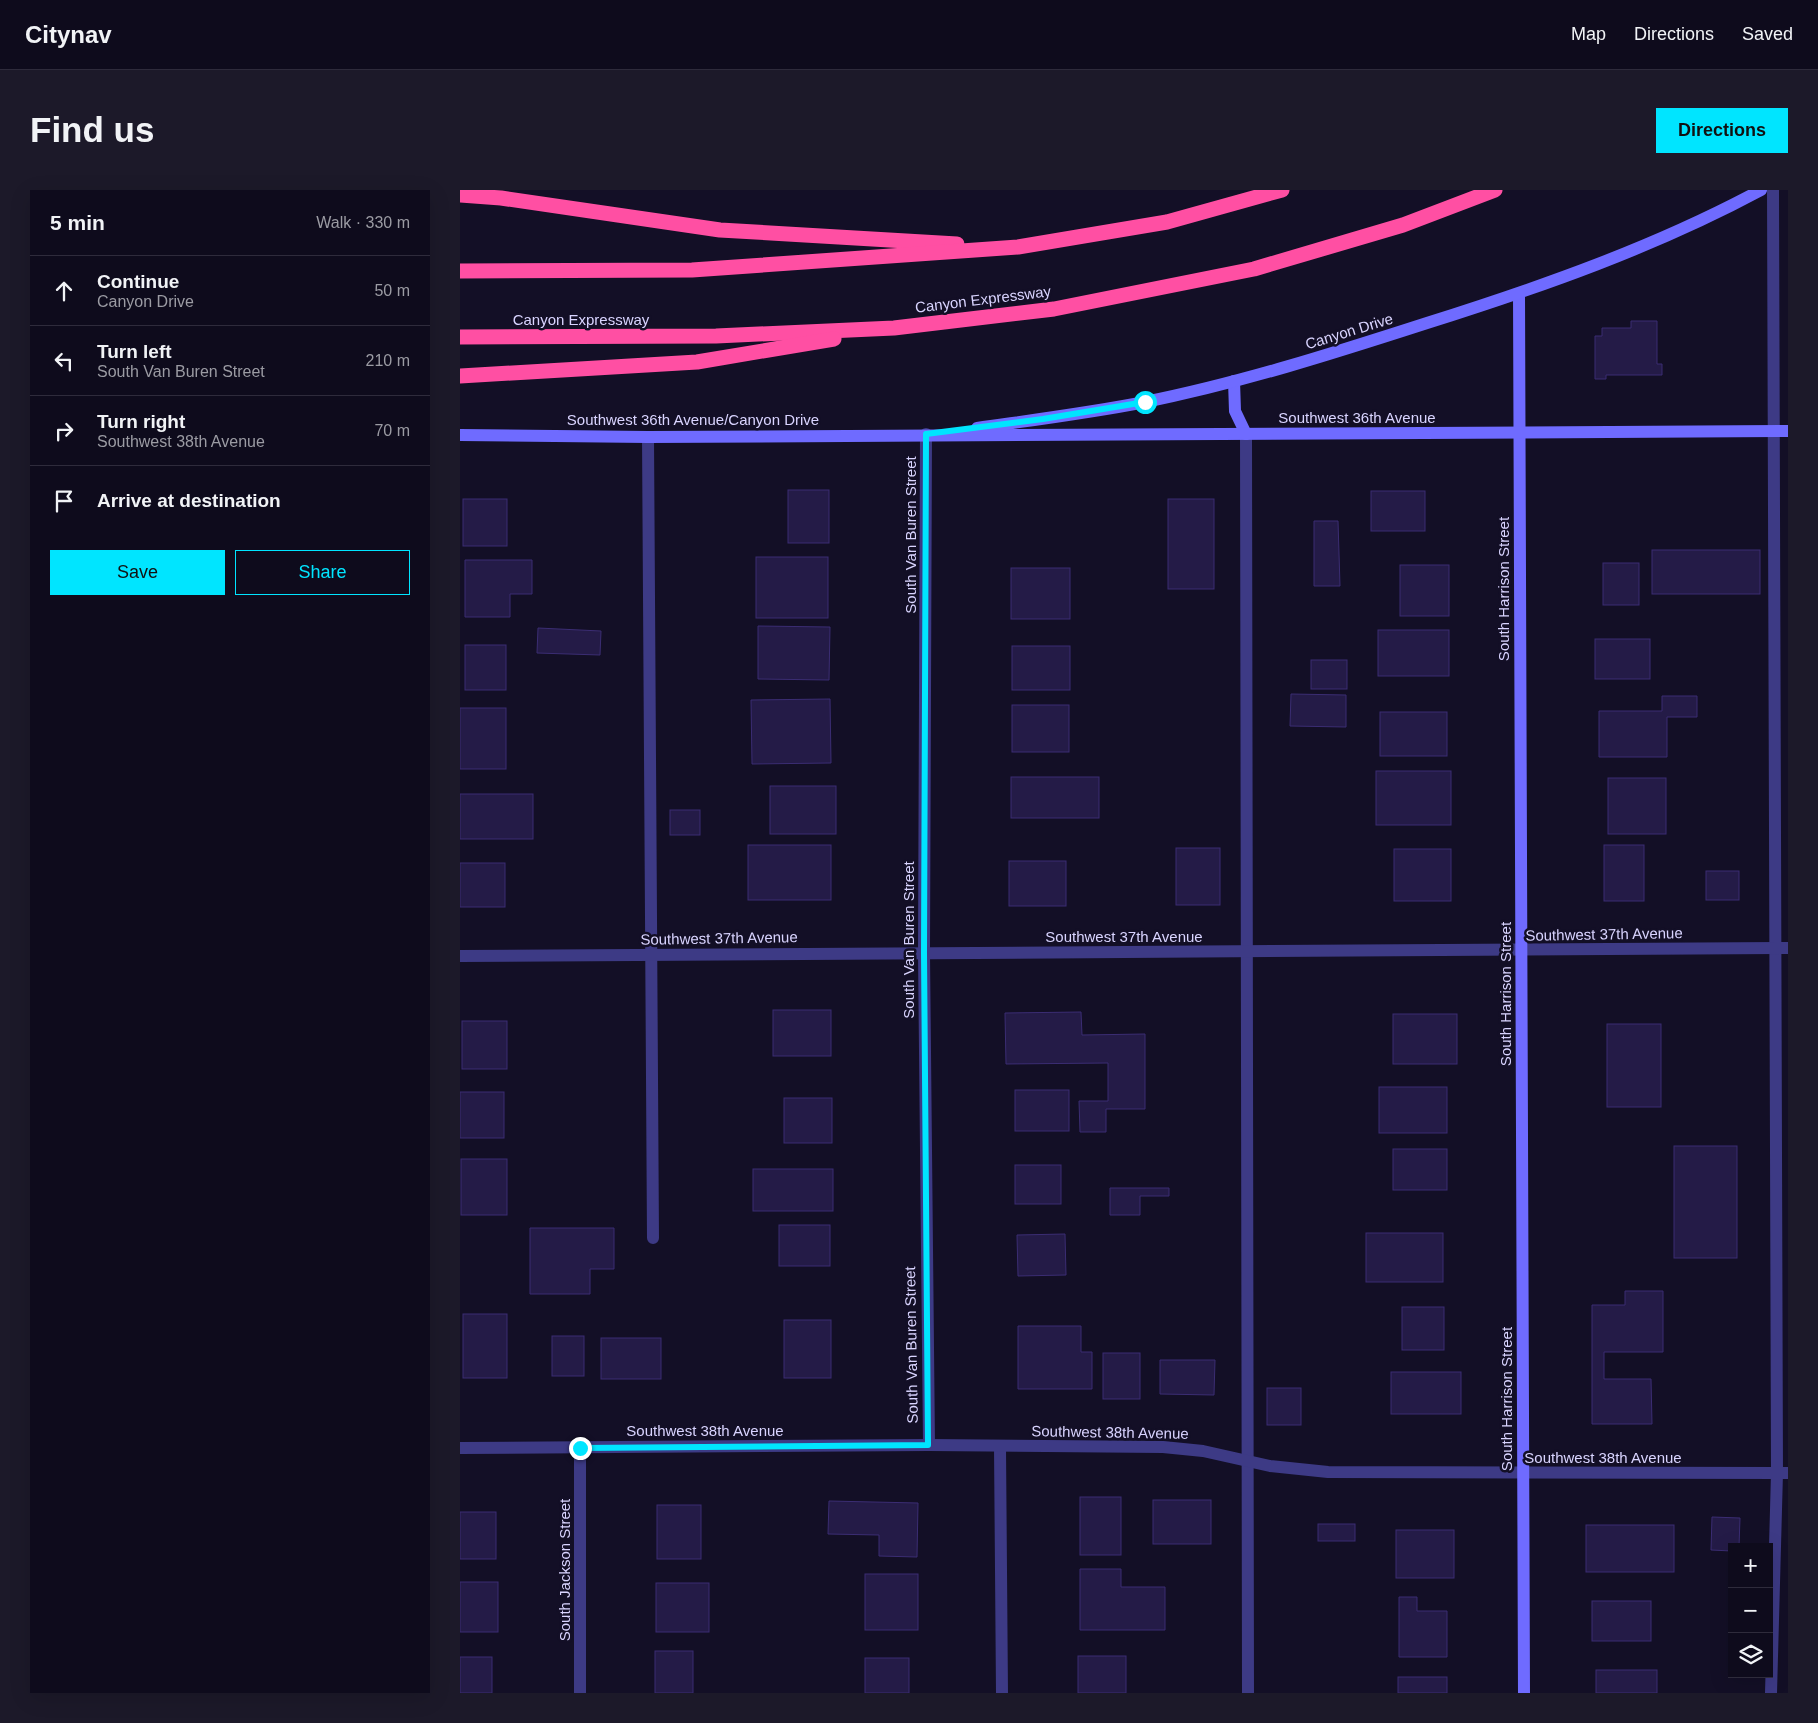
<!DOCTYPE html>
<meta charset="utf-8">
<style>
:root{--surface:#0e0b1c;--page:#1c1929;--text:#f1f3f6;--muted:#9b9ba3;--line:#2e2b3b;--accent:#00e5ff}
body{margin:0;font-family:Arial,sans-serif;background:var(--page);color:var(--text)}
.controls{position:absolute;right:15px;bottom:15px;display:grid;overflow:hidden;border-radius:0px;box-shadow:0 5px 20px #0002}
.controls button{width:45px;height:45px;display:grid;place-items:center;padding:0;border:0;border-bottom:1px solid var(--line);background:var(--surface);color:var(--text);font:25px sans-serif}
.stop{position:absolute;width:15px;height:15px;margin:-11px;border:4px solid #00e5ff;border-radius:50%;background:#fff}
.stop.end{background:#00e5ff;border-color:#fff;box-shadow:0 1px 5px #0008}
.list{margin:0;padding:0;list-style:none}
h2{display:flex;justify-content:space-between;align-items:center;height:65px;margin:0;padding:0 20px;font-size:21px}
h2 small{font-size:16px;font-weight:400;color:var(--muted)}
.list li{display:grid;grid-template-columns:32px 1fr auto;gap:15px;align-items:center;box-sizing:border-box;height:70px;padding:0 20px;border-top:1px solid var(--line)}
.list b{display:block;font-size:19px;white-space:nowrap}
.list p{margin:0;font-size:16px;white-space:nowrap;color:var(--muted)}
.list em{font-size:16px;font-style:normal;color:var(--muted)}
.actions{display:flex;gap:10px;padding:15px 20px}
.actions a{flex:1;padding:11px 0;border:1px solid var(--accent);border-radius:0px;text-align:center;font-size:18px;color:var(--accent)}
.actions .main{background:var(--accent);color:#111}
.icon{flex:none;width:28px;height:28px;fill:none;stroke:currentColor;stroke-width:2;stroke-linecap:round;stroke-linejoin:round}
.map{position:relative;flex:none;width:1328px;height:1503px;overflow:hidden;border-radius:0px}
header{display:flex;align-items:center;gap:30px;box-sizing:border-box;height:70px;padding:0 25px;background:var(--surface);border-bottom:1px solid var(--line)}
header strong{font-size:24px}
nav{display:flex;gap:28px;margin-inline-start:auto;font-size:18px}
.intro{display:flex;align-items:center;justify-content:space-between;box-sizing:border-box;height:120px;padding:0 30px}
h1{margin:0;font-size:35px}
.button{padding:12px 22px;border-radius:0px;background:var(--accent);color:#111;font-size:18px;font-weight:700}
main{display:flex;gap:30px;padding:0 30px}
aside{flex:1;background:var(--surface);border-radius:0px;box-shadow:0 5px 20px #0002}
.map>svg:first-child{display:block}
.building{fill:#241b47;stroke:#3b2d73}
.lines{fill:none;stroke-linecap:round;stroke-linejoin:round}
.lane{stroke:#3d3a85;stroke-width:12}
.street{stroke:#3d3a85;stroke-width:12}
.secondary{stroke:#6f6bff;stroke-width:12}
.highway{stroke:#ff4fa3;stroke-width:15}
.route{stroke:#00e5ff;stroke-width:6}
.labels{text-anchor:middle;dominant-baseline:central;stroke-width:5;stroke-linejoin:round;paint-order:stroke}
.street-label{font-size:15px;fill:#d9d4ff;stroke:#130f26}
</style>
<header>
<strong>Citynav</strong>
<nav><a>Map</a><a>Directions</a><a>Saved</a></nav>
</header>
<div class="intro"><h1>Find us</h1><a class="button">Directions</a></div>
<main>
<aside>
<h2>5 min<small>Walk · 330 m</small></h2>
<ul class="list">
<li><svg class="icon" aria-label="ahead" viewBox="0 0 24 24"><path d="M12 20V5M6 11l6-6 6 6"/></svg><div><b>Continue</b><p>Canyon Drive</p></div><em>50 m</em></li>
<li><svg class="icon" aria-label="left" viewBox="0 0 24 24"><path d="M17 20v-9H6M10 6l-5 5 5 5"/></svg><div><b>Turn left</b><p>South Van Buren Street</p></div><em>210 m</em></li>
<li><svg class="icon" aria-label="right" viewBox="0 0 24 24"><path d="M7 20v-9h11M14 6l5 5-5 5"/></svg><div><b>Turn right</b><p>Southwest 38th Avenue</p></div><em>70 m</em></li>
<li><svg class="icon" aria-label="arrive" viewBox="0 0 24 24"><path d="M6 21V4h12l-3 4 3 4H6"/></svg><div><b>Arrive at destination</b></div></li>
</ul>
<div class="actions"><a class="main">Save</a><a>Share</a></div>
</aside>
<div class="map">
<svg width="1328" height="1503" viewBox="0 0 1328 1503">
<rect width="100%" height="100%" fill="#130f26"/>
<g class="building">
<polygon points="1171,131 1197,131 1197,174 1202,174 1202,185 1146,185 1146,189 1135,189 1135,146 1142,146 1142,138 1171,138"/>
<rect x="328" y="300" width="41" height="53"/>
<rect x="911" y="301" width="54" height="40"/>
<rect x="3" y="309" width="44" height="47"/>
<rect x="708" y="309" width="46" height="90"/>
<polygon points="854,331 878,331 880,396 854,396"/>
<rect x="1192" y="360" width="108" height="44"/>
<rect x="296" y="367" width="72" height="61"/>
<polygon points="5,370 72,370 72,404 50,404 50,427 5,427"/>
<rect x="1143" y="373" width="36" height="42"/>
<rect x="940" y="375" width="49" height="51"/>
<rect x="551" y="378" width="59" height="51"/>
<polygon points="298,436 370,437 369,490 298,489"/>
<polygon points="78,438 141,441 140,465 77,463"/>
<rect x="918" y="440" width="71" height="46"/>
<rect x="1135" y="449" width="55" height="40"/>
<rect x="5" y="455" width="41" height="45"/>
<rect x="552" y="456" width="58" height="44"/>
<rect x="851" y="470" width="36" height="29"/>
<polygon points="831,504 886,505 886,537 830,536"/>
<polygon points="1202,506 1237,506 1237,527 1207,527 1207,567 1139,567 1139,521 1202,521"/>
<polygon points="370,509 371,573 292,574 291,510"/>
<rect x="552" y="515" width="57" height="47"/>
<rect x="0" y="518" width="46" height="61"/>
<rect x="920" y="522" width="67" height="44"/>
<rect x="916" y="581" width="75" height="54"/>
<rect x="551" y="587" width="88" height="41"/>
<rect x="1148" y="588" width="58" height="56"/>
<rect x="310" y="596" width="66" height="48"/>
<rect x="0" y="604" width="73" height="45"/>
<rect x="210" y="620" width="30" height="25"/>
<rect x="288" y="655" width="83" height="55"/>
<rect x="1144" y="655" width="40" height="56"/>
<rect x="716" y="658" width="44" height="57"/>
<rect x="934" y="659" width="57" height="52"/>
<rect x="549" y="671" width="57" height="45"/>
<rect x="0" y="673" width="45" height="44"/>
<rect x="1246" y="681" width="33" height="29"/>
<rect x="313" y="820" width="58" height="46"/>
<polygon points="621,822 622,845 685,844 685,919 646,919 646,942 620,942 619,911 648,911 648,873 546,874 545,823"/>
<rect x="933" y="824" width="64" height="50"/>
<rect x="2" y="831" width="45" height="48"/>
<rect x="1147" y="834" width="54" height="83"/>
<rect x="919" y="897" width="68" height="46"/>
<rect x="555" y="900" width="54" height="41"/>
<rect x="0" y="902" width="44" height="46"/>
<rect x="324" y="908" width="48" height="45"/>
<rect x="1214" y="956" width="63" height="112"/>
<rect x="933" y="959" width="54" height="41"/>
<rect x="1" y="969" width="46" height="56"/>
<rect x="555" y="975" width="46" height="39"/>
<rect x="293" y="979" width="80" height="42"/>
<polygon points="650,998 709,998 709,1006 680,1006 680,1025 650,1025"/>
<rect x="319" y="1035" width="51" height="41"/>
<polygon points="70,1038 154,1038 154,1079 130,1079 130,1104 70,1104"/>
<rect x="906" y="1043" width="77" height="49"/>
<polygon points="605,1044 606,1085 558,1086 557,1045"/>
<polygon points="1165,1101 1203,1101 1203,1162 1144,1162 1144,1189 1191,1189 1192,1234 1132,1234 1132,1115 1165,1115"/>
<rect x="942" y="1117" width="42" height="43"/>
<rect x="3" y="1124" width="44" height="64"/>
<rect x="324" y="1130" width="47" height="58"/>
<polygon points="558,1136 621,1136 621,1162 632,1162 632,1199 558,1199"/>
<rect x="92" y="1146" width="32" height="40"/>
<rect x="141" y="1148" width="60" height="41"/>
<rect x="643" y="1163" width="37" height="46"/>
<polygon points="700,1170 755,1170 754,1205 700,1204"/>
<rect x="931" y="1182" width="70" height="42"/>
<rect x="807" y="1198" width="34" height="37"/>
<rect x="620" y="1307" width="41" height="58"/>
<rect x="693" y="1310" width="58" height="44"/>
<polygon points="369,1311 458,1313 457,1367 419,1366 419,1345 368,1344"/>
<rect x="197" y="1315" width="44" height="54"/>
<rect x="0" y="1322" width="36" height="47"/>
<polygon points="1252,1327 1280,1328 1279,1357 1272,1357 1272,1361 1251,1360"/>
<rect x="858" y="1334" width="37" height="17"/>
<rect x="1126" y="1335" width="88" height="47"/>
<rect x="936" y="1340" width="58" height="48"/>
<polygon points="620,1379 661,1379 661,1397 705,1397 705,1440 620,1440"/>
<rect x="405" y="1384" width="53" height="56"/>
<rect x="0" y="1392" width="38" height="50"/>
<rect x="196" y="1393" width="53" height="49"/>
<polygon points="939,1407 957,1407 957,1421 987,1421 987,1467 939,1467"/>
<rect x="1132" y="1411" width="59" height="40"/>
<rect x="195" y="1461" width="38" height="42"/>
<rect x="618" y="1466" width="48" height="37"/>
<rect x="0" y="1467" width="32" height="36"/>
<rect x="405" y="1468" width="44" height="35"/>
<rect x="1136" y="1480" width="61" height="23"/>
<rect x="938" y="1487" width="49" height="16"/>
</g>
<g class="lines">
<g class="lane">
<polyline points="786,244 788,1503"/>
<polyline points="188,247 193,1048"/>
<polyline points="1311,1503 1317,1283 1313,0"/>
</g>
<g class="street">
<polyline points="466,244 464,763 469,1255"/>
<polyline points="0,766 1328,758"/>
<polyline points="540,1257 542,1503"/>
<polyline points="0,1258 469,1255 703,1257 743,1261 810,1276 868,1282 1328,1283"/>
<polyline points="120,1258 120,1503"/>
</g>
<g class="secondary">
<polyline points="1059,104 1064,1503"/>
<polyline points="774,191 775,221 786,244"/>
<path d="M517 238C573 230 629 223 685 212 780 193 874 163 967 133 1081 97 1195 57 1301 0"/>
<polyline points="0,245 188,247 1328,241"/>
</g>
<g class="highway">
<polyline points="0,5 41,8 260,40 497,54"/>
<polyline points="0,81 232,80 558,57 707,32 822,0"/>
<polyline points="0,147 256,146 434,138 594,119 794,79 943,35 1035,0"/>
<polyline points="0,186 237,172 374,149"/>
</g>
</g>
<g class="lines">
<polyline class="route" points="120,1258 468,1255 464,763 466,244 583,229 685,212"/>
</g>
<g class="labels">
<g class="street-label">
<text transform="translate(523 109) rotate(-7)">Canyon Expressway</text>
<text x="121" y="129">Canyon Expressway</text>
<text transform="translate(889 141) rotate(-17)">Canyon Drive</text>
<text x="897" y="227">Southwest 36th Avenue</text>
<text x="233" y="229">Southwest 36th Avenue/Canyon Drive</text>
<text transform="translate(450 345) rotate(-90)">South Van Buren Street</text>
<text transform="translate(1043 399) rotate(-90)">South Harrison Street</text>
<text transform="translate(1144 744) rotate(-1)">Southwest 37th Avenue</text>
<text x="664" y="746">Southwest 37th Avenue</text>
<text transform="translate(259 748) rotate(-1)">Southwest 37th Avenue</text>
<text transform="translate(448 750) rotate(-90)">South Van Buren Street</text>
<text transform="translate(1045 804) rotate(-90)">South Harrison Street</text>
<text transform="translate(451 1155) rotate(-91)">South Van Buren Street</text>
<text transform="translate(1046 1209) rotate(-90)">South Harrison Street</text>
<text x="245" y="1240">Southwest 38th Avenue</text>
<text transform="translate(650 1242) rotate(1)">Southwest 38th Avenue</text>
<text x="1143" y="1267">Southwest 38th Avenue</text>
<text transform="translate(104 1380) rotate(-90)">South Jackson Street</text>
</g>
</g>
</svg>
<div class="controls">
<button>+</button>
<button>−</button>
<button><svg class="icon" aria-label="layers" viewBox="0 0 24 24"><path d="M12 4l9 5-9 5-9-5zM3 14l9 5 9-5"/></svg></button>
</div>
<div class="stop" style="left:685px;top:212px"></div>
<div class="stop end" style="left:120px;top:1258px"></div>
</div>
</main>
